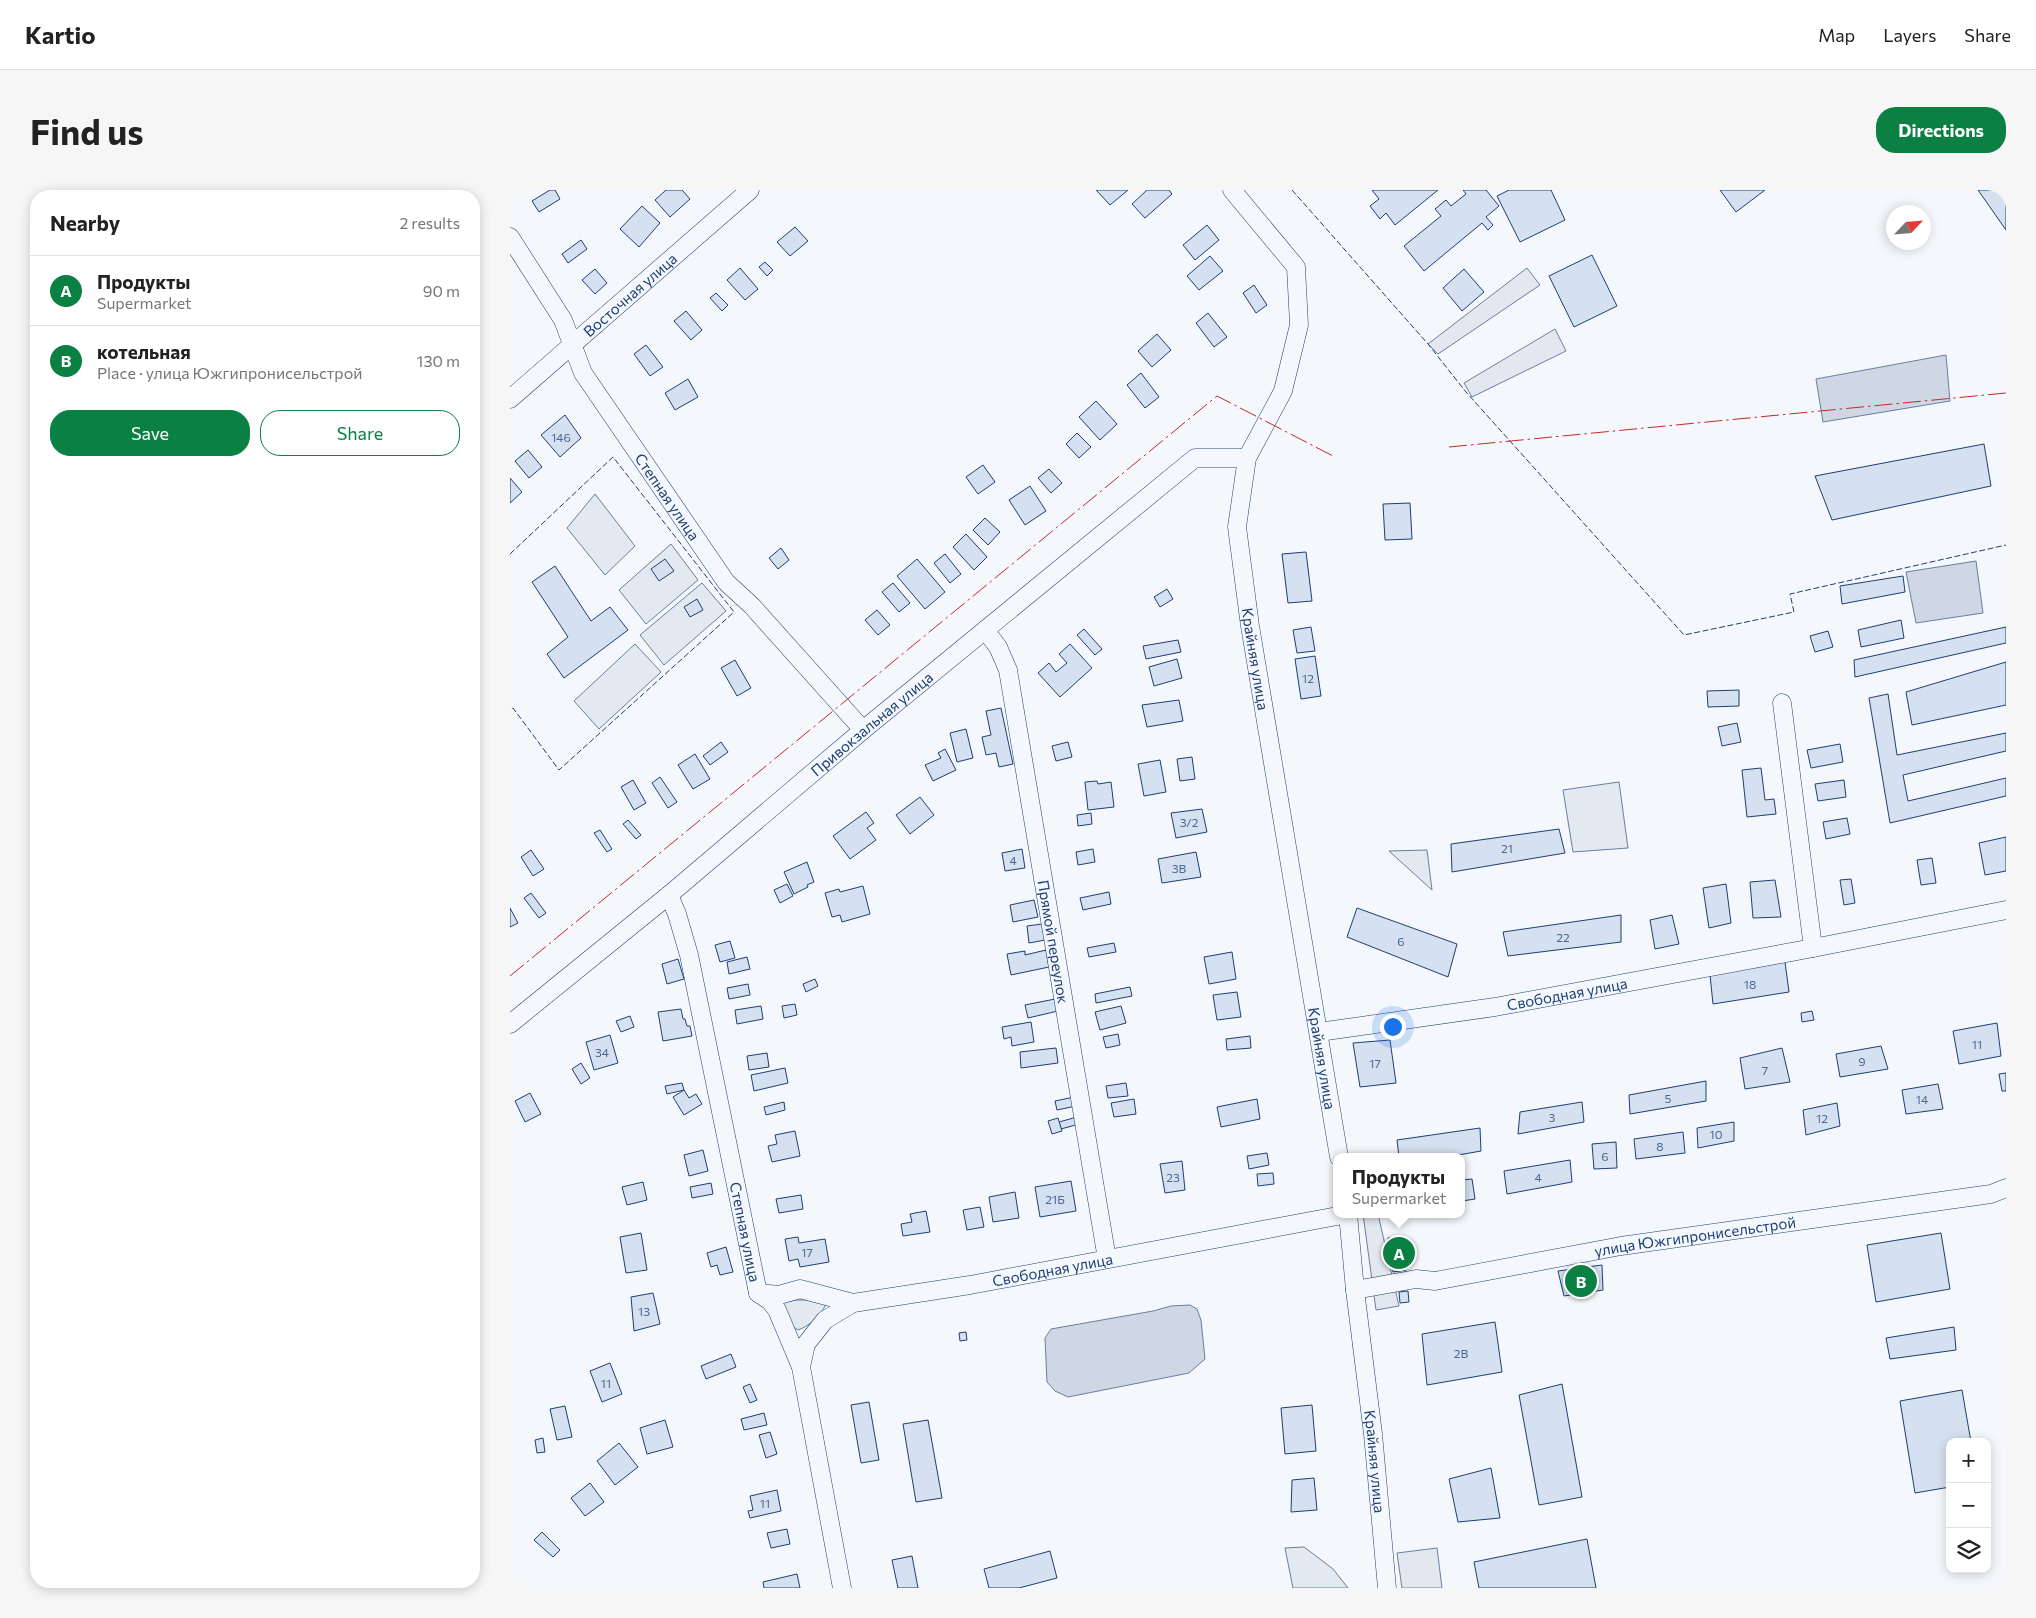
<!DOCTYPE html>
<meta charset="utf-8">
<style>
:root{--surface:#fff;--page:#f6f6f6;--text:#222;--muted:#767676;--line:#e0e0e0;--accent:#0b8043}
body{margin:0;font-family:Commissioner,sans-serif;background:var(--page);color:var(--text)}
.controls{position:absolute;right:15px;bottom:15px;display:grid;overflow:hidden;border-radius:10px;box-shadow:0 2px 12px #0003}
.controls button{width:45px;height:45px;display:grid;place-items:center;padding:0;border:0;border-bottom:1px solid var(--line);background:var(--surface);color:var(--text);font:25px sans-serif}
.compass{position:absolute;left:1376px;top:15px;width:45px;height:45px;border-radius:50%;background:var(--surface);box-shadow:0 2px 12px #0003;rotate:64deg}
.you{position:absolute;left:882px;top:836px;width:18px;height:18px;margin:-12px;border:4px solid #fff;border-radius:50%;background:#1a73e8;box-shadow:0 0 0 8px #1a73e833}
.badge{display:grid;place-items:center;width:32px;height:32px;border-radius:50%;background:var(--accent);color:#fff;font-size:16px;font-weight:700}
.pin{position:absolute;translate:-50% -50%;border:2px solid #fff;box-shadow:0 1px 5px #0006}
.popup{position:absolute;left:823px;top:963px;width:132px;height:65px;box-sizing:border-box;display:grid;place-content:center;border-radius:10px;background:var(--surface);filter:drop-shadow(0 1px 4px #0005);font-size:16px;white-space:nowrap;color:var(--muted)}
.popup b{font-size:19px;color:var(--text)}
.popup::after{content:'';position:absolute;left:50%;top:100%;margin-left:-10px;border:10px solid transparent;border-top-color:var(--surface)}
.list{margin:0;padding:0;list-style:none}
h2{display:flex;justify-content:space-between;align-items:center;height:65px;margin:0;padding:0 20px;font-size:21px}
h2 small{font-size:16px;font-weight:400;color:var(--muted)}
.list li{display:grid;grid-template-columns:32px 1fr auto;gap:15px;align-items:center;box-sizing:border-box;height:70px;padding:0 20px;border-top:1px solid var(--line)}
.list b{display:block;font-size:19px;white-space:nowrap}
.list p{margin:0;font-size:16px;white-space:nowrap;color:var(--muted)}
.list em{font-size:16px;font-style:normal;color:var(--muted)}
.actions{display:flex;gap:10px;padding:15px 20px}
.actions a{flex:1;padding:11px 0;border:1px solid var(--accent);border-radius:20px;text-align:center;font-size:18px;color:var(--accent)}
.actions .main{background:var(--accent);color:#fff}
.icon{flex:none;width:28px;height:28px;fill:none;stroke:currentColor;stroke-width:2;stroke-linecap:round;stroke-linejoin:round}
.map{position:relative;flex:none;width:1496px;height:1398px;overflow:hidden;border-radius:20px}
header{display:flex;align-items:center;gap:30px;box-sizing:border-box;height:70px;padding:0 25px;background:var(--surface);border-bottom:1px solid var(--line)}
header strong{font-size:24px}
nav{display:flex;gap:28px;margin-inline-start:auto;font-size:18px}
.intro{display:flex;align-items:center;justify-content:space-between;box-sizing:border-box;height:120px;padding:0 30px}
h1{margin:0;font-size:35px}
.button{padding:12px 22px;border-radius:20px;background:var(--accent);color:#fff;font-size:18px;font-weight:700}
main{display:flex;gap:30px;padding:0 30px}
aside{flex:1;background:var(--surface);border-radius:20px;box-shadow:0 2px 12px #0003}
.map>svg:first-child{display:block}
.green{fill:#e3e9f0;stroke:#687fa3}
.parking{fill:#e3e8f0;stroke:#687fa3}
.water{fill:#cfd7e4;stroke:#687fa3}
.building{fill:#d5e0f0;stroke:#1d3f73}
.lines{fill:none;stroke-linecap:round;stroke-linejoin:round}
.minor-casing{stroke:#1d3f73;stroke-width:19}
.minor{stroke:#f4f7fb;stroke-width:18}
.fence{stroke:#1d3f73;stroke-width:1;stroke-dasharray:6 2.5;stroke-linecap:butt}
.power{stroke:#c62828;stroke-width:1;stroke-dasharray:18 4 2.5 4;stroke-linecap:butt}
.labels{text-anchor:middle;dominant-baseline:central;stroke-width:4;stroke-linejoin:round;paint-order:stroke}
.number-label{font-size:12px;fill:#4b6792}
.street-label{font-size:15px;fill:#1d3f73;stroke:#f4f7fb}
</style>
<header>
<strong>Kartio</strong>
<nav><a>Map</a><a>Layers</a><a>Share</a></nav>
</header>
<div class="intro"><h1>Find us</h1><a class="button">Directions</a></div>
<main>
<aside>
<h2>Nearby<small>2 results</small></h2>
<ul class="list">
<li><span class="badge">A</span><div><b>Продукты</b><p>Supermarket</p></div><em>90 m</em></li>
<li><span class="badge">B</span><div><b>котельная</b><p>Place · улица Южгипронисельстрой</p></div><em>130 m</em></li>
</ul>
<div class="actions"><a class="main">Save</a><a>Share</a></div>
</aside>
<div class="map">
<svg width="1496" height="1398" viewBox="0 0 1496 1398">
<rect width="100%" height="100%" fill="#f4f7fb"/>
<g class="green">
<polygon points="85,304 125,356 95,385 57,338"/>
<polygon points="161,354 188,390 136,434 109,400"/>
<polygon points="192,393 216,421 154,475 130,445"/>
<polygon points="125,454 151,482 89,539 64,511"/>
<polygon points="1109,592 1118,658 1063,662 1053,600"/>
<polygon points="917,660 922,700 879,661"/>
<path d="M286 1110H297L316 1114C311 1125 300 1136 288 1140L279 1134 272 1118 273 1113Z"/>
<polygon points="794,1357 823,1379 838,1398 783,1398 775,1358"/>
</g>
<g class="parking">
<polygon points="1017,78 1030,95 928,164 918,154"/>
<polygon points="1045,139 1056,161 962,207 954,193"/>
<polygon points="853,1024 868,1024 889,1116 866,1120"/>
<polygon points="927,1358 932,1398 892,1398 887,1363"/>
</g>
<g class="water">
<polygon points="1436,165 1440,211 1313,232 1306,189"/>
<polygon points="1466,371 1473,423 1406,433 1396,382"/>
<polygon points="680,1115 687,1119 691,1130 695,1169 679,1183 558,1207 545,1201 537,1192 535,1148 541,1139 643,1121 661,1116"/>
</g>
<g class="building">
<polygon points="40,0 45,0 50,9 29,22 22,11"/>
<polygon points="156,0 172,0 180,9 160,27 145,10"/>
<polygon points="586,0 618,0 600,15"/>
<polygon points="637,0 659,0 662,4 635,28 622,14"/>
<polygon points="862,0 928,0 885,35 876,23 870,29 860,16 869,9"/>
<polygon points="953,0 976,0 989,16 976,27 983,35 978,40 972,33 914,81 894,56 931,26 925,19 936,10 941,16 956,4"/>
<polygon points="999,0 1041,0 1055,30 1010,52 987,6"/>
<polygon points="1210,0 1255,0 1226,22"/>
<polygon points="1468,0 1496,0 1496,40"/>
<polygon points="132,16 150,33 129,57 110,39"/>
<polygon points="697,35 709,50 685,70 673,55"/>
<polygon points="285,37 298,51 280,66 267,52"/>
<polygon points="71,50 77,59 58,73 52,64"/>
<polygon points="1082,65 1107,116 1064,137 1039,86"/>
<polygon points="700,66 713,81 689,100 677,86"/>
<polygon points="255,72 263,80 257,86 249,77"/>
<polygon points="230,78 248,99 235,110 217,90"/>
<polygon points="85,79 97,93 85,104 72,90"/>
<polygon points="954,79 974,102 952,121 933,98"/>
<polygon points="744,95 757,115 746,123 733,103"/>
<polygon points="206,103 218,115 212,121 200,108"/>
<polygon points="176,121 192,140 181,150 164,131"/>
<polygon points="698,123 717,147 704,157 686,133"/>
<polygon points="647,144 661,160 642,177 628,161"/>
<polygon points="136,155 153,177 140,186 124,164"/>
<polygon points="631,183 649,207 635,218 617,195"/>
<polygon points="178,189 188,207 165,220 155,203"/>
<polygon points="586,211 607,234 590,250 569,227"/>
<polygon points="55,225 71,248 50,267 31,245"/>
<polygon points="567,243 581,257 569,268 556,254"/>
<polygon points="1474,254 1481,296 1322,330 1305,286"/>
<polygon points="18,260 32,277 19,288 5,271"/>
<polygon points="473,275 485,292 468,304 456,287"/>
<polygon points="539,279 552,293 541,303 528,288"/>
<polygon points="0,288 12,302 0,313"/>
<polygon points="520,296 536,321 515,335 499,310"/>
<polygon points="900,313 902,349 875,350 873,314"/>
<polygon points="475,328 490,342 478,355 463,340"/>
<polygon points="456,344 477,367 464,380 443,357"/>
<polygon points="271,358 279,370 268,379 259,368"/>
<polygon points="796,362 802,411 778,413 772,364"/>
<polygon points="435,364 451,384 440,393 424,373"/>
<polygon points="155,369 164,381 149,391 141,379"/>
<polygon points="407,369 435,402 415,419 387,386"/>
<polygon points="45,376 81,431 100,417 118,440 54,488 37,464 58,447 22,392"/>
<polygon points="1393,386 1395,402 1332,414 1330,396"/>
<polygon points="383,393 400,413 389,422 372,402"/>
<polygon points="657,399 663,409 650,417 644,407"/>
<polygon points="187,409 193,420 180,427 174,417"/>
<polygon points="367,420 380,435 368,445 355,430"/>
<polygon points="1391,430 1394,448 1351,457 1348,440"/>
<polygon points="801,437 805,461 787,463 783,440"/>
<polygon points="1496,437 1496,453 1345,487 1344,470"/>
<polygon points="574,439 592,459 585,465 567,445"/>
<polygon points="1318,441 1323,457 1305,462 1300,446"/>
<polygon points="668,450 671,462 636,469 633,456"/>
<polygon points="560,454 582,478 550,507 528,483 539,473 546,482 557,473 549,464"/>
<polygon points="805,466 811,506 791,509 785,469"/>
<polygon points="667,469 672,488 644,496 639,477"/>
<polygon points="225,470 241,498 227,506 211,478"/>
<polygon points="1496,472 1496,515 1402,535 1396,502"/>
<polygon points="1229,500 1229,516 1198,517 1197,501"/>
<polygon points="1378,504 1387,565 1496,543 1496,561 1393,585 1398,611 1496,588 1496,606 1380,633 1359,508"/>
<polygon points="669,510 673,531 637,537 632,515"/>
<polygon points="491,518 503,574 489,577 486,563 476,565 472,547 481,545 476,521"/>
<polygon points="1227,533 1231,552 1212,556 1208,537"/>
<polygon points="456,539 463,568 447,572 440,543"/>
<polygon points="211,552 218,562 200,575 193,566"/>
<polygon points="558,552 562,567 546,571 542,556"/>
<polygon points="1330,554 1333,572 1301,578 1297,560"/>
<polygon points="435,559 446,580 423,591 415,575 431,568 428,563"/>
<polygon points="185,564 200,589 183,599 168,575"/>
<polygon points="682,567 685,589 670,591 667,569"/>
<polygon points="650,570 656,602 634,606 628,574"/>
<polygon points="1251,578 1255,610 1264,609 1266,624 1237,627 1232,580"/>
<polygon points="150,587 167,612 158,618 142,593"/>
<polygon points="123,590 136,613 124,620 111,597"/>
<polygon points="1334,590 1336,607 1308,611 1305,594"/>
<polygon points="587,591 588,594 601,592 604,617 578,620 575,592"/>
<polygon points="410,607 424,625 400,644 386,625"/>
<polygon points="692,619 697,642 666,648 661,623"/>
<polygon points="356,622 364,633 357,638 366,650 340,669 323,646"/>
<polygon points="581,623 582,634 568,636 567,625"/>
<polygon points="1337,628 1340,644 1316,649 1313,632"/>
<polygon points="118,630 131,645 126,649 113,634"/>
<polygon points="1049,639 1055,663 942,682 941,654"/>
<polygon points="90,640 102,659 97,662 84,643"/>
<polygon points="1496,647 1496,681 1475,685 1469,653"/>
<polygon points="512,659 515,678 495,681 492,663"/>
<polygon points="583,659 585,672 568,675 566,662"/>
<polygon points="21,660 34,679 23,686 11,667"/>
<polygon points="686,662 691,687 652,693 648,669"/>
<polygon points="1422,668 1426,693 1411,695 1407,670"/>
<polygon points="297,672 304,692 297,695 298,697 284,704 274,682"/>
<polygon points="1341,689 1345,713 1334,715 1330,690"/>
<polygon points="1265,690 1271,727 1243,728 1240,692"/>
<polygon points="277,694 283,706 270,713 264,700"/>
<polygon points="1216,694 1221,733 1199,738 1193,698"/>
<polygon points="353,696 360,724 332,732 330,725 322,727 315,703 329,699 330,702"/>
<polygon points="599,702 601,714 573,720 570,708"/>
<polygon points="21,703 36,723 29,728 14,708"/>
<polygon points="524,710 528,727 503,732 500,715"/>
<polygon points="0,718 8,733 0,737"/>
<polygon points="847,718 947,754 938,787 837,747"/>
<polygon points="1111,725 1111,752 998,766 993,742"/>
<polygon points="1162,725 1169,754 1145,759 1140,730"/>
<polygon points="532,734 535,750 519,753 517,736"/>
<polygon points="220,751 225,768 210,772 205,755"/>
<polygon points="604,753 606,762 579,767 577,758"/>
<polygon points="536,760 539,777 501,785 497,764 515,761 515,765"/>
<polygon points="722,762 726,789 699,794 694,767"/>
<polygon points="237,767 240,779 219,784 217,772"/>
<polygon points="168,769 174,789 157,794 152,774"/>
<polygon points="1275,772 1279,802 1203,814 1200,785"/>
<polygon points="305,789 308,796 296,802 293,794"/>
<polygon points="238,794 240,805 219,809 217,798"/>
<polygon points="620,797 622,806 586,813 585,804"/>
<polygon points="727,802 731,827 707,830 703,805"/>
<polygon points="545,809 548,821 518,828 515,815"/>
<polygon points="285,814 287,825 274,828 272,816"/>
<polygon points="251,816 253,829 227,834 225,820"/>
<polygon points="611,816 616,833 590,840 585,822"/>
<polygon points="171,819 173,829 175,829 177,836 180,836 182,846 153,851 148,822"/>
<polygon points="1302,821 1304,830 1292,832 1291,823"/>
<polygon points="120,826 124,837 111,842 106,831"/>
<polygon points="521,832 524,852 502,856 501,847 494,849 492,837"/>
<polygon points="1487,833 1491,866 1449,874 1443,841"/>
<polygon points="608,844 610,855 596,858 593,847"/>
<polygon points="100,845 108,873 84,880 76,852"/>
<polygon points="740,846 741,858 717,860 716,849"/>
<polygon points="880,850 886,893 850,897 843,853"/>
<polygon points="1371,856 1378,879 1330,887 1326,864"/>
<polygon points="546,858 548,873 511,878 510,862"/>
<polygon points="1272,858 1280,892 1235,899 1230,868"/>
<polygon points="257,863 259,877 239,880 237,866"/>
<polygon points="71,873 80,888 71,894 62,879"/>
<polygon points="275,878 278,893 244,901 241,885"/>
<polygon points="1496,883 1496,901 1492,901 1489,884"/>
<polygon points="1196,891 1196,911 1120,924 1119,905"/>
<polygon points="172,893 174,900 157,904 155,896"/>
<polygon points="616,893 618,906 598,908 596,896"/>
<polygon points="1428,894 1433,919 1396,924 1392,900"/>
<polygon points="174,900 179,908 186,904 192,914 174,925 163,907"/>
<polygon points="20,903 31,924 15,932 5,911"/>
<polygon points="564,907 566,916 547,920 545,911"/>
<polygon points="624,909 626,924 604,927 601,913"/>
<polygon points="747,909 750,929 711,937 707,917"/>
<polygon points="274,912 275,920 256,925 254,917"/>
<polygon points="1072,912 1074,932 1008,944 1010,922"/>
<polygon points="1327,913 1330,936 1296,945 1293,920"/>
<polygon points="567,927 569,934 551,939 549,932"/>
<polygon points="548,928 552,941 542,944 538,931"/>
<polygon points="1224,932 1224,951 1188,958 1187,938"/>
<polygon points="970,938 971,961 937,967 889,967 887,950"/>
<polygon points="285,941 290,966 262,972 258,956 267,954 265,945"/>
<polygon points="1173,942 1175,963 1126,969 1124,949"/>
<polygon points="1106,952 1107,978 1084,979 1082,954"/>
<polygon points="193,960 198,981 179,986 174,965"/>
<polygon points="757,963 759,975 739,979 737,966"/>
<polygon points="1060,970 1062,992 997,1004 994,981"/>
<polygon points="672,971 675,1000 655,1003 650,974"/>
<polygon points="763,983 764,994 748,996 747,984"/>
<polygon points="962,989 965,1009 952,1011 952,990"/>
<polygon points="561,991 566,1021 530,1027 525,997"/>
<polygon points="133,992 137,1010 117,1015 112,997"/>
<polygon points="201,993 203,1004 182,1008 180,997"/>
<polygon points="505,1002 509,1028 483,1032 479,1007"/>
<polygon points="291,1005 293,1019 269,1023 266,1009"/>
<polygon points="470,1017 474,1037 457,1040 453,1020"/>
<polygon points="416,1021 420,1042 393,1046 391,1034 402,1032 400,1024"/>
<polygon points="131,1043 137,1080 116,1083 110,1047"/>
<polygon points="1431,1043 1440,1099 1366,1112 1357,1055"/>
<polygon points="288,1047 289,1053 315,1049 319,1072 290,1077 288,1069 279,1071 275,1049"/>
<polygon points="892,1047 896,1080 883,1082 878,1048"/>
<polygon points="216,1057 223,1082 210,1085 207,1075 201,1077 197,1063"/>
<polygon points="1092,1075 1093,1100 1054,1106 1048,1081"/>
<polygon points="898,1101 899,1112 890,1113 889,1102"/>
<polygon points="143,1103 150,1134 124,1141 121,1107"/>
<polygon points="985,1132 992,1182 917,1195 912,1144"/>
<polygon points="1444,1137 1446,1160 1380,1169 1376,1148"/>
<polygon points="456,1142 457,1150 450,1151 449,1143"/>
<polygon points="221,1164 226,1177 196,1189 191,1176"/>
<polygon points="100,1173 112,1204 92,1212 80,1181"/>
<polygon points="240,1194 247,1210 240,1213 233,1197"/>
<polygon points="1052,1194 1072,1307 1029,1315 1009,1205"/>
<polygon points="1452,1200 1461,1252 1440,1252 1440,1297 1405,1303 1390,1211"/>
<polygon points="359,1212 369,1270 351,1273 341,1215"/>
<polygon points="802,1215 806,1261 775,1264 771,1218"/>
<polygon points="55,1216 62,1247 47,1250 40,1219"/>
<polygon points="254,1223 257,1235 234,1240 231,1229"/>
<polygon points="155,1230 163,1257 137,1264 130,1238"/>
<polygon points="418,1230 432,1308 406,1312 393,1234"/>
<polygon points="260,1242 267,1264 256,1268 249,1245"/>
<polygon points="33,1248 35,1262 27,1263 25,1250"/>
<polygon points="109,1253 128,1277 105,1295 87,1271"/>
<polygon points="981,1278 990,1328 948,1332 939,1289"/>
<polygon points="804,1288 807,1320 781,1322 782,1290"/>
<polygon points="80,1293 94,1312 75,1326 61,1308"/>
<polygon points="267,1300 271,1321 240,1328 238,1321 243,1320 240,1306"/>
<polygon points="277,1339 280,1354 261,1358 257,1343"/>
<polygon points="32,1342 50,1360 43,1367 24,1350"/>
<polygon points="1077,1349 1086,1398 969,1398 964,1372"/>
<polygon points="540,1361 547,1388 509,1398 479,1398 474,1379"/>
<polygon points="402,1366 408,1398 388,1398 382,1370"/>
<polygon points="287,1384 290,1398 254,1398 253,1392"/>
</g>
<g class="lines">
<defs>
<g id="minor">
<path id="s1" d="M722 0 786 77 789 135 773 201 737 268 727 337 740 436 829 967"/>
<path id="s2" d="M0 47 53 130 73 183 216 392 242 416 353 540"/>
<path id="s3" d="M0 209 240 0"/>
<path id="s4" d="M475 440 488 457 498 480 597 1069"/>
<polyline points="1272,513 1303,758"/>
<path id="s5" d="M159 705 167 724 179 765 248 1103 260 1111 267 1120 291 1177 332 1398"/>
<path id="s6" d="M0 834 159 705 353 540 685 268H737"/>
<path id="s7" d="M809 842 985 817 1303 758 1496 720"/>
<path id="s8" d="M838 1024 845 1100 863 1244 877 1398"/>
<path id="s9" d="M845 1100 906 1089 925 1091 1111 1056 1481 1004 1496 998"/>
<path id="s10" d="M248 1103 269 1105 290 1099 343 1113 460 1095 838 1024"/>
<polyline points="291,1177 296,1154 315,1130 343,1113"/>
</g>
</defs>
<use href="#minor" class="minor-casing"/>
<use href="#minor" class="minor"/>
<g class="fence">
<polyline points="782,0 918,154 956,202 1174,445 1284,422 1280,404 1496,355"/>
<polyline points="0,364 103,267 224,422 49,580 3,518 0,520"/>
</g>
<g class="power">
<polyline points="939,257 1496,203"/>
<polyline points="0,786 707,206 823,266"/>
</g>
</g>
<g class="labels">
<g class="number-label">
<text x="51" y="247">146</text>
<text x="798" y="488">12</text>
<text x="679" y="632">3/2</text>
<text x="997" y="658">21</text>
<text x="503" y="670">4</text>
<text x="669" y="678">3В</text>
<text x="1053" y="747">22</text>
<text x="891" y="751">6</text>
<text x="1240" y="794">18</text>
<text x="1467" y="854">11</text>
<text x="92" y="862">34</text>
<text x="1352" y="871">9</text>
<text x="865" y="873">17</text>
<text x="1255" y="880">7</text>
<text x="1158" y="908">5</text>
<text x="1412" y="909">14</text>
<text x="1042" y="927">3</text>
<text x="1312" y="928">12</text>
<text x="1206" y="944">10</text>
<text x="1150" y="956">8</text>
<text x="1095" y="966">6</text>
<text x="663" y="987">23</text>
<text x="1028" y="987">4</text>
<text x="545" y="1009">21Б</text>
<text x="297" y="1062">17</text>
<text x="134" y="1121">13</text>
<text x="951" y="1163">2В</text>
<text x="96" y="1193">11</text>
<text x="255" y="1313">11</text>
</g>
<g class="street-label">
<text stroke="none"><textPath href="#s3" startOffset="159">Восточная улица</textPath></text>
<text stroke="none"><textPath href="#s2" startOffset="305">Степная улица</textPath></text>
<text stroke="none"><textPath href="#s1" startOffset="505">Крайняя улица</textPath></text>
<text stroke="none"><textPath href="#s6" startOffset="470">Привокзальная улица</textPath></text>
<text stroke="none"><textPath href="#s4" startOffset="322">Прямой переулок</textPath></text>
<text stroke="none"><textPath href="#s7" startOffset="251">Свободная улица</textPath></text>
<text stroke="none"><textPath href="#s1" startOffset="910">Крайняя улица</textPath></text>
<text stroke="none"><textPath href="#s5" startOffset="346">Степная улица</textPath></text>
<text stroke="none"><textPath href="#s9" startOffset="345">улица Южгипронисельстрой</textPath></text>
<text stroke="none"><textPath href="#s10" startOffset="300">Свободная улица</textPath></text>
<text stroke="none"><textPath href="#s8" startOffset="249">Крайняя улица</textPath></text>
</g>
</g>
</svg>
<div class="controls">
<button>+</button>
<button>−</button>
<button><svg class="icon" aria-label="layers" viewBox="0 0 24 24"><path d="M12 4l9 5-9 5-9-5zM3 14l9 5 9-5"/></svg></button>
</div>
<svg class="compass" viewBox="-18 -18 36 36"><path d="M0-13l5 13h-10z" fill="#e53935"/><path d="M0 13l5-13h-10z" fill="#767676"/></svg>
<div class="you"></div>
<div class="pin badge" style="left:889px;top:1063px">A</div>
<div class="popup"><b>Продукты</b>Supermarket</div>
<div class="pin badge" style="left:1071px;top:1091px">B</div>
</div>
</main>
